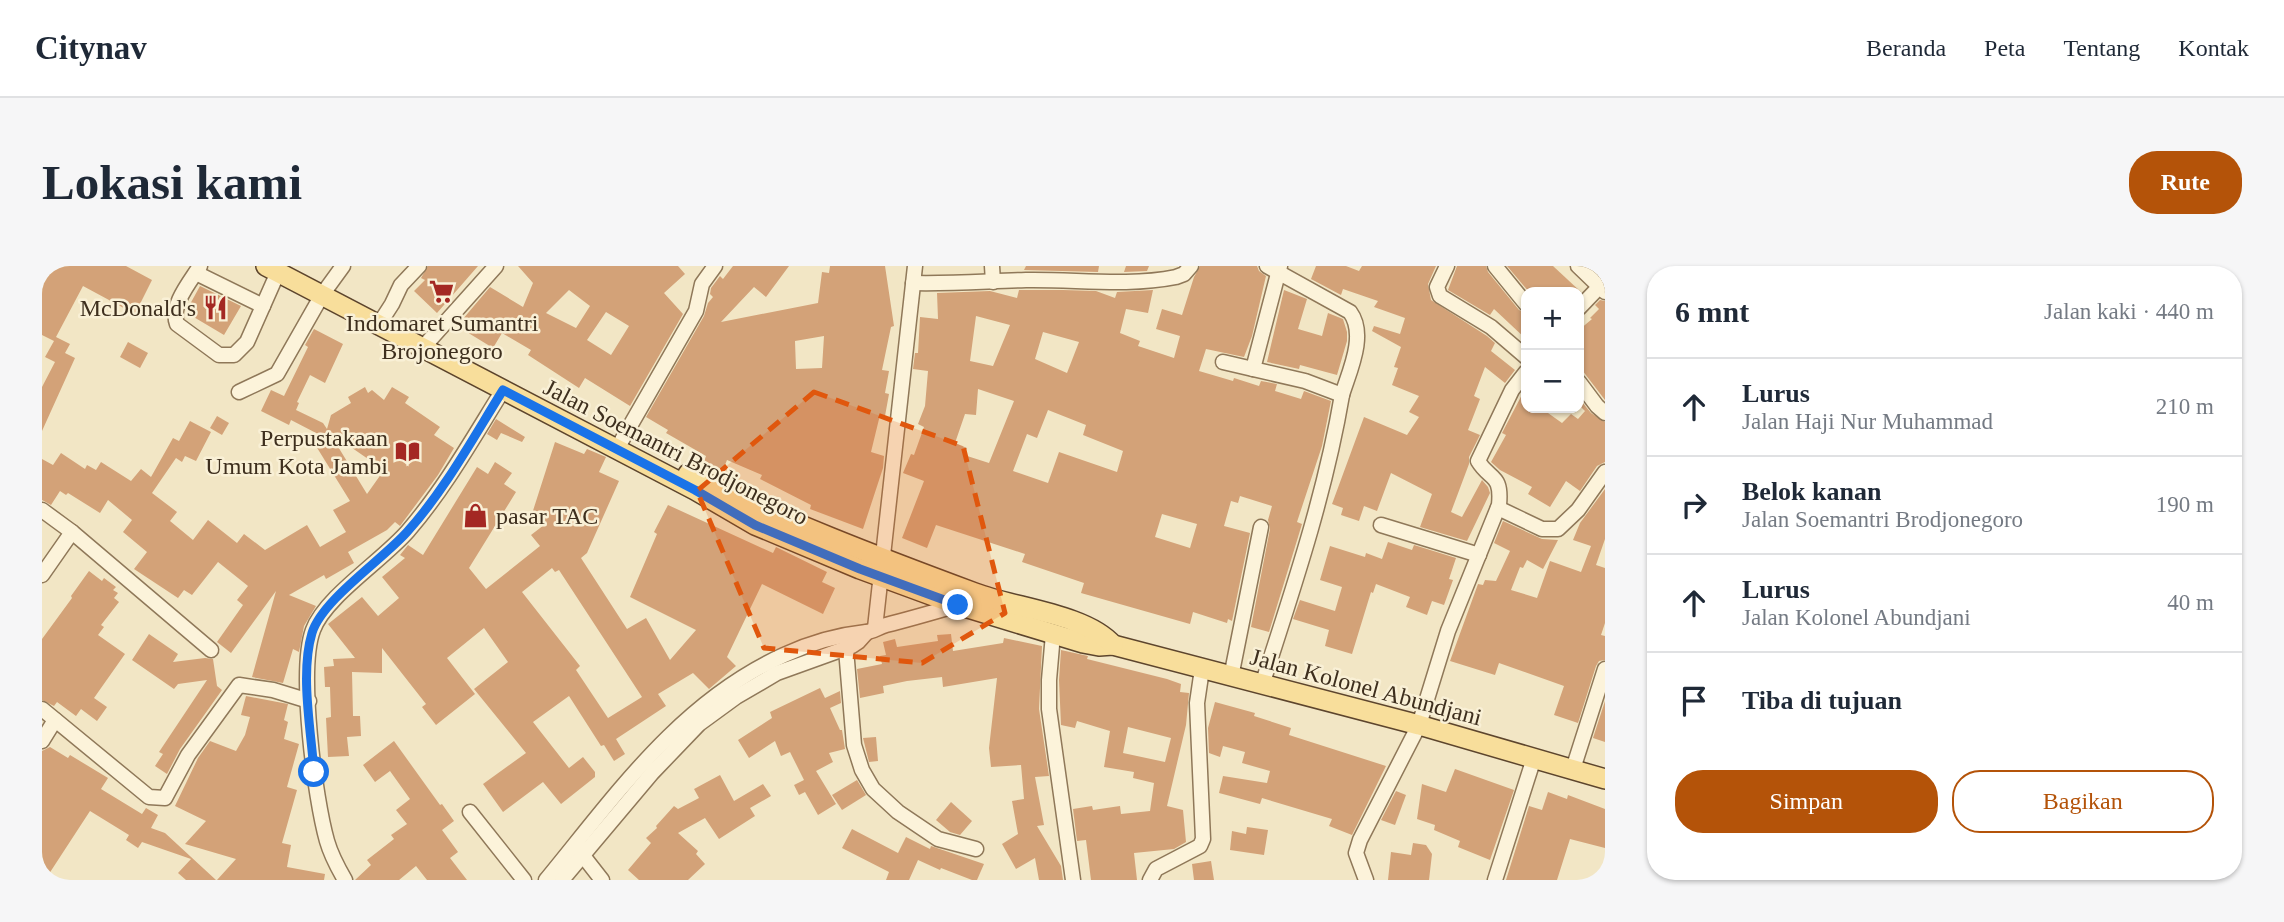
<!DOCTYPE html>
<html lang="id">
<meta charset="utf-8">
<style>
:root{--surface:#fff;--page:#f6f6f7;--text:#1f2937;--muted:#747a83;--line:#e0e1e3;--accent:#b45309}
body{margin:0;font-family:"Times New Roman",serif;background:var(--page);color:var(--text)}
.controls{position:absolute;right:21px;top:21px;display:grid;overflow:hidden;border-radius:14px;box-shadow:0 2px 5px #0004}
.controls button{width:63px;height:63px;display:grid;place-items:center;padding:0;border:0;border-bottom:2px solid var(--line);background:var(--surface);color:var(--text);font:35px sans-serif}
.stop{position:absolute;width:21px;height:21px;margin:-16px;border:5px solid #1a73e8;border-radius:50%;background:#fff}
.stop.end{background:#1a73e8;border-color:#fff;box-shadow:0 2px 7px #0008}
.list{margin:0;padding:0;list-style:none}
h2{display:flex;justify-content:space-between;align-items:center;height:91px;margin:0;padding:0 28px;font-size:30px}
h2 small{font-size:23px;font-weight:400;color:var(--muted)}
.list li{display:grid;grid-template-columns:46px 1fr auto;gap:21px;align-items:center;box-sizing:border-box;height:98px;padding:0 28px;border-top:2px solid var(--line)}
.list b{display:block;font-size:26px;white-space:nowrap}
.list p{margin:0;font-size:23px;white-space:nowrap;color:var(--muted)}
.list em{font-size:23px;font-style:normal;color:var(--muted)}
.actions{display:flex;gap:14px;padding:21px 28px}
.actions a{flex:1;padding:16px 0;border:2px solid var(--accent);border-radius:28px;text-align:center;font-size:24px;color:var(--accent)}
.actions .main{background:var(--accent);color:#fff}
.icon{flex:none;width:38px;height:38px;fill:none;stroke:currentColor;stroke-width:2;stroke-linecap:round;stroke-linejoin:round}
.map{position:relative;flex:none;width:1563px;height:614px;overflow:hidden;border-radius:28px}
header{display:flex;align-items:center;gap:42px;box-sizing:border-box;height:98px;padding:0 35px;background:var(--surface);border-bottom:2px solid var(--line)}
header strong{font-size:33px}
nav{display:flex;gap:38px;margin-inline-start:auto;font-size:24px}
.intro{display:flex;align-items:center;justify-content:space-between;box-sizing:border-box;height:168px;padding:0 42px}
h1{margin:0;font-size:49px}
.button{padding:18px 32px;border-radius:28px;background:var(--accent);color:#fff;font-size:24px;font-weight:700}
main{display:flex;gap:42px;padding:0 42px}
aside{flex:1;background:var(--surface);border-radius:28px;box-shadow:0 2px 5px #0004}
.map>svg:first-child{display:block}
.building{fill:#d3a278;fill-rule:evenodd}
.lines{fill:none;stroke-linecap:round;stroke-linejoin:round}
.minor-casing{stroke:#8f7859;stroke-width:17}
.major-casing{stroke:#5d452d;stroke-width:22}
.minor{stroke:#fcf3da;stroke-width:14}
.major{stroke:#f8de9b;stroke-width:19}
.route{stroke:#1a73e8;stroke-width:9}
.marked{fill:#e0570d;fill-opacity:0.2;stroke:#e0570d;stroke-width:5;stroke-dasharray:14 9;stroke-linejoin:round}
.labels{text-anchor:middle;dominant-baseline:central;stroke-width:5;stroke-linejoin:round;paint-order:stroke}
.poi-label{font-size:24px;fill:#3e2f1e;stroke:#f9f0d6;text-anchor:end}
.street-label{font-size:24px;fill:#3e2f1e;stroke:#f9f0d6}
</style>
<header>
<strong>Citynav</strong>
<nav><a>Beranda</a><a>Peta</a><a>Tentang</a><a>Kontak</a></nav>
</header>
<div class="intro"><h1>Lokasi kami</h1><a class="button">Rute</a></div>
<main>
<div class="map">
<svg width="1563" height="614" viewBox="0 0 1563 614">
<rect width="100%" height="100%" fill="#f2e6c5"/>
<g class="building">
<polygon points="11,0 84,0 110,14 93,48 41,20 14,71 28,78 23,87 33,92 0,165 0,121 13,96 3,91 12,75 0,69 0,18"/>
<polygon points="386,0 436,0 395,47 372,25 383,14 379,12"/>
<path d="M476 0H636L643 8 622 27 641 48 588 140 543 112 537 122 486 89 489 84 460 67 451 82 415 60 448 21 481 41 491 17ZM527 24 548 40 534 62 504 47ZM564 46 587 60 569 89 545 74Z"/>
<path d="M691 0H747L724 31 712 21 679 56 776 37 780 6 787 7 788 0H843L852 60 849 61 840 104 847 105 843 127 847 128 843 150 838 149 829 186 842 190 841 202 821 263 768 243 769 239 718 213 720 209 685 194 681 204 662 196 664 190 624 167 626 164 604 151 662 50 666 37 671 31 668 28 669 22 678 10 681 13ZM782 70 780 102 754 103 753 75Z"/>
<polygon points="984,0 1057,0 1056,6 982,4"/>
<polygon points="1084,0 1107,0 1105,5 1082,6"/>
<path d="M1158 0H1215L1217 5 1224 10 1210 70 1202 91 1164 83 1157 105 1191 115 1192 112 1217 120 1219 115 1235 118 1233 125 1259 133 1262 125 1289 135 1280 180 1255 256 1260 258 1227 366 1209 361 1228 263 1226 254 1230 240 1198 230 1196 237 1189 235 1182 260 1208 267 1190 355 1186 353 1185 357 1151 346 1148 358 1039 327 1042 317 980 296 983 288 894 259 885 282 860 272 882 215 861 207 869 188 872 189 882 161 876 158 883 140 886 105 871 103 873 87H876L878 51 896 53 895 27 948 25 975 32 977 24H1021L1054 25 1073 32 1075 26 1111 24 1106 47 1084 43 1078 67 1098 75 1096 80 1132 92 1138 70 1114 63 1120 43 1140 49 1152 11ZM934 50 968 59 951 100 928 95ZM1001 66 1037 76 1025 107 993 93ZM936 123 972 135 947 197 922 189 925 182 913 177 923 148 934 149ZM1006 144 1044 159 1041 169 1081 185 1075 206 1017 186 1006 217 971 205 985 168 995 172ZM1120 248 1155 258 1148 282 1113 271Z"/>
<polygon points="1274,0 1304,0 1317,5 1320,0 1394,0 1386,18 1389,34 1445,70 1453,77 1449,85 1473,104 1463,117 1443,101 1432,130 1438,133 1426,164 1438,169 1427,191 1427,198 1409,246 1420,251 1440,214 1446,221 1448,227 1425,275 1378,261 1390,228 1349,207 1335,245 1322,240 1317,255 1299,249 1301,242 1290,238 1322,151 1365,169 1377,151 1367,146 1377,130 1350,119 1356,102 1352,101 1359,81 1330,65 1332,60 1358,68 1363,52 1332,41 1336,35 1301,23 1299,29 1269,13"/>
<polygon points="1415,0 1444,0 1446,6 1477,44 1484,47 1484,73 1452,43 1448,49 1406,24"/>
<polygon points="1465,0 1511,0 1539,26 1487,26"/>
<polygon points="158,20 199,40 182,69 150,50 154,44 147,40"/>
<polygon points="1242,24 1265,33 1256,63 1280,70 1286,47 1301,53 1305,66 1305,75 1295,109 1258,99 1257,103 1225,96"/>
<polygon points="1558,34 1563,35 1563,134 1537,100 1537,64 1550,53 1548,52 1557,43 1553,39"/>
<path d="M272 63 301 78 283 117 268 109 255 136 257 137 254 144 281 157 285 163 289 149 309 137 306 131 323 121 326 127 330 124 342 134 350 121 367 131 363 137 398 161 392 169 412 182 396 209 358 260 353 256 345 264 306 286 312 297 284 313 282 309 247 329 274 340 262 360 257 386 251 383 241 417 210 411 234 325 189 387 175 376 201 339 195 334 206 320 176 296 150 329 142 324 136 332 92 303 105 286 81 266 90 254 66 234 58 247 26 227 24 229 18 225 9 239 0 234V193L11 199 19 187 43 203 45 199 54 204 59 196 89 215 99 203 109 211 131 172 137 175 148 155 169 166 154 195 143 190 140 196 134 192 110 227 135 246 128 255 151 274 166 254 195 277 202 268 223 284 265 259 278 281 304 266 291 244 308 235 269 172 276 168 249 154 247 159 219 145 229 124 242 130 266 81 263 79ZM287 166 342 204 325 228Z"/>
<polygon points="86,76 106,87 98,102 78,91"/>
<polygon points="1484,121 1484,142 1499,142 1520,157 1529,148 1536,153 1543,145 1537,139 1540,136 1549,147 1563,156 1563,196 1555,200 1538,225 1524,215 1508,241 1486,228 1490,221 1458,204 1449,196 1464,169 1460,167"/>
<polygon points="175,150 187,157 180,169 168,162"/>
<polygon points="454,153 483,171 480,176 459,167 455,174 445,168"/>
<path d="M513 176 542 188 545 183 564 191 557 206 577 215 545 287 539 292 585 363 604 352 628 394 654 364 588 331 615 268 612 266 626 239 731 287 734 281 785 306 780 316 793 322 781 348 720 318 685 391 694 400 667 423 651 407 616 428 624 440 574 473 583 488 572 495 562 479 559 480 527 430 491 456 527 502 541 491 553 506V511L519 538 501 516 461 546 441 518 484 487 432 423 466 396 442 362 405 392 433 428 394 459 380 441 384 438 340 382V407L310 406 311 450H318L319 470 305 471 307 490 286 491 284 452 289 451 288 421H283L282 401 292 400 291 393 313 392 286 358 320 331 336 350 357 332 340 311 363 292 358 289 366 279 381 289 435 201 446 208 453 196 470 207 462 218 474 226 427 302 444 323 498 280 489 269 502 259 488 254ZM510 302 513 306 517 304 600 431 566 452 534 404 538 400 480 326Z"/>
<polygon points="1563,223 1563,273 1554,299 1563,302 1563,357 1559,369 1563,370 1563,394 1557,395 1554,400 1536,457 1512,449 1522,420 1457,397 1453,409 1408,395 1436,318 1441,319 1443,314 1454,315 1468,285 1452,277 1461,255 1500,273 1516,274 1501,303 1485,294 1481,302 1478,301 1469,324 1495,332 1508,295 1539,306 1549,280 1531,274 1538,257"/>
<polygon points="1346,276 1370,284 1372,279 1414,292 1407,313 1411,314 1402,339 1390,335 1385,349 1364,341 1368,331 1334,318 1331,327 1329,326 1310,388 1283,380 1287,364 1251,353 1258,334 1293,345 1300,321 1278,314 1288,280 1323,291 1324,287 1340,293"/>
<polygon points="47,305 60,315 62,312 74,321 71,324 76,327 72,332 77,336 59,359 62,361 56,369 83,388 52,432 65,441 55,455 39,443 34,450 15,436 12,440 0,434 0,373 30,332 29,330"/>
<polygon points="107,368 136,388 131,396 163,392 171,393 175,420 180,424 138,483 125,508 113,500 121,488 117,486 165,414 136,418 132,423 90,394"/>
<polygon points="909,368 911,385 961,377 962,372 1000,380 997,443 1007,510 993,511 1002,559 995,560 1019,600 1021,614 997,614 993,592 974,603 960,578 976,568 970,535 982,533 979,499 949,501 947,482 955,412 901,421 900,411 865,415 841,420 842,427 818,432 815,403 840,398 838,390 844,389 841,376 853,373 855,381 896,375 895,369"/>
<path d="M1019 384 1046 390 1045 393 1125 413 1139 418 1138 426 1147 427 1144 459 1125 540 1141 544 1144 576 1132 583 1092 587 1095 614H1049L1044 574 1035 575 1031 543 1050 540 1051 544 1078 540 1079 548 1108 545 1112 517 1091 512 1092 506 1062 501 1068 465 1035 455 1033 462 1019 459 1017 414ZM1086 461 1129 472 1123 496 1081 487Z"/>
<polygon points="778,422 783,432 798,425 799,437 788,442 798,464 800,464 803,483 787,487 791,496 774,505 794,538 776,549 763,526 757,529 752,519 762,514 748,486 739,490 733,475 707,492 696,474 730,452 728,446"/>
<polygon points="204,430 246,438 242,454 246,456 242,473 257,478 245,521 255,524 240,577 249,579 245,601 283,608 282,614 175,614 194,593 143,578 164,555 133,540 156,492 168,475 194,485 203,469 208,451 199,449"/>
<polygon points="1563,435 1563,476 1551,472"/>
<polygon points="1173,436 1213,447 1212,450 1249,462 1247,469 1344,500 1310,569 1287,560 1290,553 1220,532 1218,538 1177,527 1181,510 1225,517 1228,505 1200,497 1203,486 1181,480 1178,491 1167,487 1166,462"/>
<polygon points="834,471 836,495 827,496 821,472"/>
<polygon points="352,475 398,539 400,538 412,555 400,564 416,586 408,592 425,614 385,614 374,600 357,614 313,614 329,599 325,594 352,573 349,569 365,558 354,544 368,533 348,505 333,516 321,499"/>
<polygon points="8,481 26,492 28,489 66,512 59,523 100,548 104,542 116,549 109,562 123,567 174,614 144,614 136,607 149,593 100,576 96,582 84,574 87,569 48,545 3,614 0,614 0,485"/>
<polygon points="1413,503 1472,524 1448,594 1416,581 1418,575 1392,564 1393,559 1375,553 1380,518 1404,526"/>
<polygon points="678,509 692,535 721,518 729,530 708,542 713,550 677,573 663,552 636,567 656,585 654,588 663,598 646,614 597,614 586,604 609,577 604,572 615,562 614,560 632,540 636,543 657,532 652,523"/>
<polygon points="815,514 824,529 800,544 790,529"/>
<polygon points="1354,525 1364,529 1353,559 1339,554"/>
<polygon points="1506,526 1525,533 1526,529 1563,543 1563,582 1528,573 1515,614 1464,614 1487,540 1500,544"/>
<polygon points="909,536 930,555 918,569 908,566 894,554"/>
<polygon points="1205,561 1226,564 1222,589 1188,584 1190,565 1204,568"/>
<polygon points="810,563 856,587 864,571 888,583 889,580 942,598 935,614 930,614 899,602 898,604 876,594 867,614 844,614 847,606 800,582"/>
<polygon points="1371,577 1384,579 1390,588 1387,614 1346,614 1349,586 1369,589"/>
<polygon points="1169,595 1172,614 1152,614 1150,598"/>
</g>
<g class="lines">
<defs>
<g id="minor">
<path d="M158 0C148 16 128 39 135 58L177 89H192L205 76 236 6"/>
<polyline points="950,0 951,16"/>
<path d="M1225 0 1308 46C1325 69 1307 106 1300 129"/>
<polyline points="1405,0 1395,21 1398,30 1449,61 1484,91"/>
<polyline points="1453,0 1484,38"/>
<polyline points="1536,0 1563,26"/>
<polyline points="154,7 221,40"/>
<path d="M871 17C909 18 946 15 984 14 1034 13 1084 21 1134 11L1142 8 1149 0"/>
<polyline points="285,22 301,0"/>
<polyline points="1537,42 1563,15"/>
<polyline points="341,52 350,38 359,19 377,0"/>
<polyline points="385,77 454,0"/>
<polyline points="1181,96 1211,103"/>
<polyline points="1537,116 1555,140 1563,147"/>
<polyline points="197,126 235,108 280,29"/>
<polyline points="580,174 654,45 660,18 673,0"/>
<polyline points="1456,242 1500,263 1516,263 1536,244 1563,206"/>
<polyline points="0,244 30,266 0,309"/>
<polyline points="1339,259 1437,289"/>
<polyline points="30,266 169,384"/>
<polyline points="833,362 873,0"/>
<polyline points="1011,368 1007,414 1007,443 1031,614"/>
<polyline points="804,383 812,479 820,504 831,523 856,546 896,573 934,583"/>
<polyline points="1189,411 1219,261"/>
<path d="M1220 419C1251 323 1283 229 1300 129L1263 115 1211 103 1238 0"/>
<polyline points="0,443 107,531 123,532 146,489 197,419 231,424 267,435"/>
<polyline points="0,475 13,454"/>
<polyline points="1531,503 1563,403"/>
<polyline points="428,546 482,614"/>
<polyline points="535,582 560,614"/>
<path d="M303 614C296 602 289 589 285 575 273 533 256 404 271 364 283 331 341 294 366 265 403 222 431 172 461 124"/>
<path d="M504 614C574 529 638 436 742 389 768 377 796 369 824 366 830 366 837 361 844 359 868 353 892 346 916 339"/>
<polyline points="520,614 610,507 657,458 694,431 735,407 810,380 816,376 825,366"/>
<polyline points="1108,614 1114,603 1158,580 1161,573 1155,437 1160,403"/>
<path d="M1324 614 1314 587 1318 574 1377 459 1406 365 1457 239C1460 207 1448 215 1436 195L1470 124 1484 106"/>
<polyline points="1453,614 1492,492"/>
</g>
<g id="major">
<polyline points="224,0 653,224 713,259 818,303 916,339 1041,377 1057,380 1071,379 1377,459 1563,513"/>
<path d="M646 208C739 254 836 291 933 327 972 342 1044 348 1071 379"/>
</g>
</defs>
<use href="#minor" class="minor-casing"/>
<use href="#major" class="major-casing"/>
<use href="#minor" class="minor"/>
<use href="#major" class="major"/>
</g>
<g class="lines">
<path class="route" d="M272 506C269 464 258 407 270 367 280 334 340 294 365 266 403 224 431 172 461 124L653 224 713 259 818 303 916 339"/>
</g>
<path class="marked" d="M772 126 921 180 963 347 880 397 722 382 655 225Z"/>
<defs>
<symbol id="supermarket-bare" viewBox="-9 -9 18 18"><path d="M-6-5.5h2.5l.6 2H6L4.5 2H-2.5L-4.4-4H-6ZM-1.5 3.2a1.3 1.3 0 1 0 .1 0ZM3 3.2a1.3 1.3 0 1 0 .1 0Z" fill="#a42823" stroke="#f9f0d6" stroke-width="2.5" paint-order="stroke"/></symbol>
<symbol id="restaurant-bare" viewBox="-9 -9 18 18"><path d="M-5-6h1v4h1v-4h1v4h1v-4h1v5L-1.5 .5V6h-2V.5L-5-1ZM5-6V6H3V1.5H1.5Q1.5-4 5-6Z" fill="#a42823" stroke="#f9f0d6" stroke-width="2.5" paint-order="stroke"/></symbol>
<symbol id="library-bare" viewBox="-9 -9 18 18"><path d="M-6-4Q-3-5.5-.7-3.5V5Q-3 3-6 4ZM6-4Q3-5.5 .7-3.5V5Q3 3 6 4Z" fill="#a42823" stroke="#f9f0d6" stroke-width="2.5" paint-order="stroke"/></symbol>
<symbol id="shop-bare" viewBox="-9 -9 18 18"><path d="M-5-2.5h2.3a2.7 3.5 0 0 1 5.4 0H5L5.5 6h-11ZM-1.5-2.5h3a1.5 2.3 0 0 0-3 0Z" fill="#a42823" stroke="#f9f0d6" stroke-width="2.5" paint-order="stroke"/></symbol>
</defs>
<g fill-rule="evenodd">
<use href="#supermarket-bare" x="382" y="8" width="35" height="35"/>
<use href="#restaurant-bare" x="156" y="24" width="35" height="35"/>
<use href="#library-bare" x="348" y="168" width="35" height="35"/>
<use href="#shop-bare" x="416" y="232" width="35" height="35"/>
</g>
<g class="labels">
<g class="poi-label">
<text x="154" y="42">McDonald's</text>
<text x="400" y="57" text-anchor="middle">Indomaret Sumantri<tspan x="400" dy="28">Brojonegoro</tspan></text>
<text x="346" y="172">Perpustakaan<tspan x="346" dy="28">Umum Kota Jambi</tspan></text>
<text x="454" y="250" text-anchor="start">pasar TAC</text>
</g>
<g class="street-label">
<text transform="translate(634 186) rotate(27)">Jalan Soemantri Brodjonegoro</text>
<text transform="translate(1324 421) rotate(15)">Jalan Kolonel Abundjani</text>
</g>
</g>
</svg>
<div class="controls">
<button>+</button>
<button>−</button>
</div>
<div class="stop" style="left:272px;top:506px"></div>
<div class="stop end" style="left:916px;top:339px"></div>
</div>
<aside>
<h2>6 mnt<small>Jalan kaki · 440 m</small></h2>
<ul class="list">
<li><svg class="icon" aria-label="ahead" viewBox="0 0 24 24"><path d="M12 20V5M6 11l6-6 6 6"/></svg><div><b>Lurus</b><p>Jalan Haji Nur Muhammad</p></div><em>210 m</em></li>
<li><svg class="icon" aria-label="right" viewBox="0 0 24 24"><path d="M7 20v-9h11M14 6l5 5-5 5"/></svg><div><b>Belok kanan</b><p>Jalan Soemantri Brodjonegoro</p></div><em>190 m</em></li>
<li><svg class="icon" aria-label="ahead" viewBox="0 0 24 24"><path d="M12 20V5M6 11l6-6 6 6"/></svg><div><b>Lurus</b><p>Jalan Kolonel Abundjani</p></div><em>40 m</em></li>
<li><svg class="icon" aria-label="arrive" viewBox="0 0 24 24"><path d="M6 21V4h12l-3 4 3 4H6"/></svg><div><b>Tiba di tujuan</b></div></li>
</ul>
<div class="actions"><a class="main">Simpan</a><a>Bagikan</a></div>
</aside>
</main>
